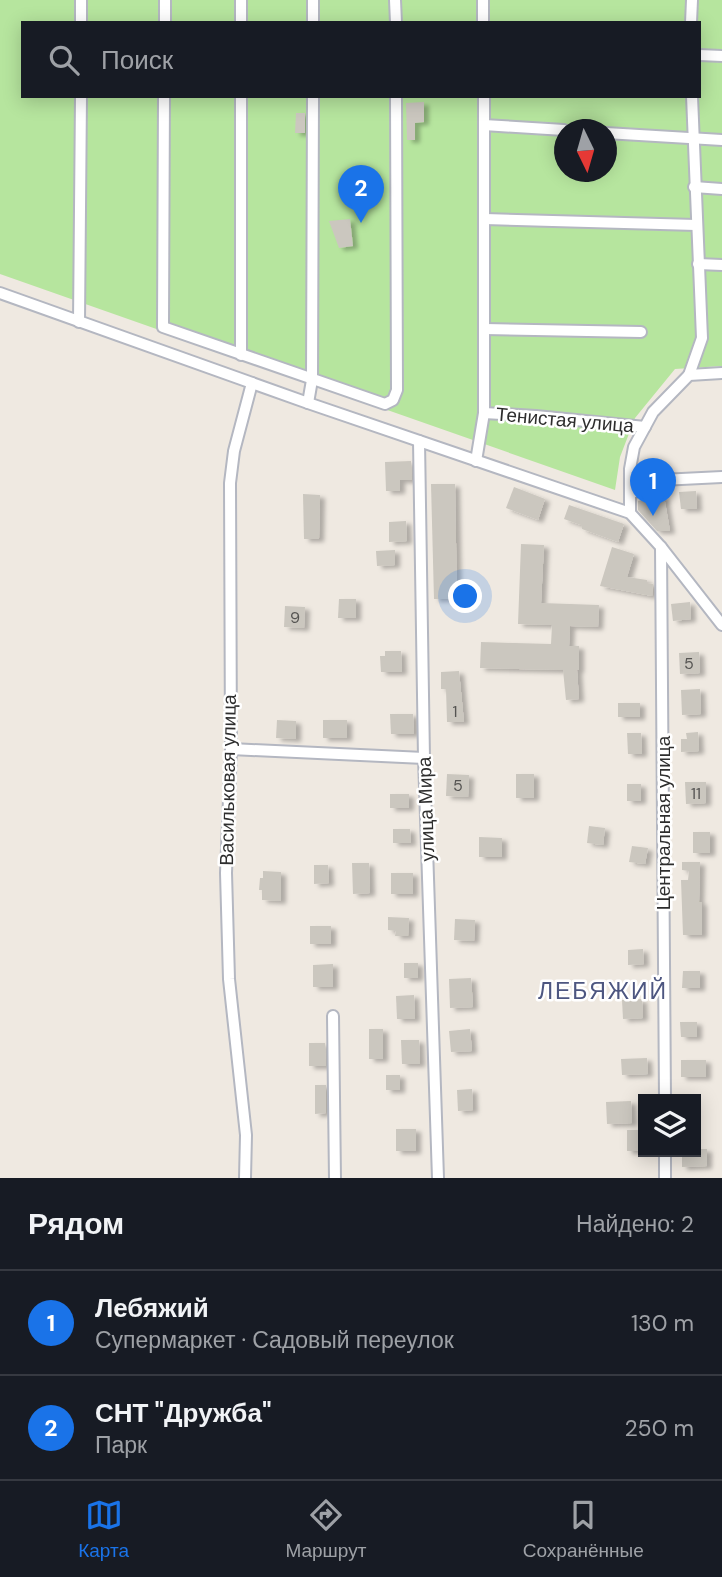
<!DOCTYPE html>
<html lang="ru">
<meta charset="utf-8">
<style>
:root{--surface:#171b24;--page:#20242c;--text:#f1f3f6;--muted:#9ea1a6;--line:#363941;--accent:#1a73e8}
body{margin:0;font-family:"DM Sans",sans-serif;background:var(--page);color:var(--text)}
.controls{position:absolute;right:21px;bottom:21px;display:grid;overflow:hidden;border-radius:0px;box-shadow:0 4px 18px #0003}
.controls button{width:63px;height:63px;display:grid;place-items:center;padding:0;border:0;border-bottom:2px solid var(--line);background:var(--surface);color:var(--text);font:35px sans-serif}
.compass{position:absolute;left:554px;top:119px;width:63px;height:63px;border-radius:50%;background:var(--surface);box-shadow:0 4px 18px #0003;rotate:175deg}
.you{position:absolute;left:466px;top:597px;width:24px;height:24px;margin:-18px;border:5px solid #fff;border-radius:50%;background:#1a73e8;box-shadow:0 0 0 10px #1a73e833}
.badge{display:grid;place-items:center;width:46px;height:46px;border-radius:50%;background:var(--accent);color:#fff;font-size:23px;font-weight:700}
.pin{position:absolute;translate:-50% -58px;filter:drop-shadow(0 2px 4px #0008)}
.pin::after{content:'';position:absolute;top:37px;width:24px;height:21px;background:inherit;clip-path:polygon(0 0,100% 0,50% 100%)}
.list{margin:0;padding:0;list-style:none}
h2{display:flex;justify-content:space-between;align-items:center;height:91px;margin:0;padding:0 28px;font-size:30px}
h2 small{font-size:23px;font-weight:400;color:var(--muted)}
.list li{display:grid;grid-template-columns:46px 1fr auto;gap:21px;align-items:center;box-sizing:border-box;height:105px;padding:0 28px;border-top:2px solid var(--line)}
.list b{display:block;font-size:26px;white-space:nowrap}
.list p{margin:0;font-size:23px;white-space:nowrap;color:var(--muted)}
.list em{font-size:23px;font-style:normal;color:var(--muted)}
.icon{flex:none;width:38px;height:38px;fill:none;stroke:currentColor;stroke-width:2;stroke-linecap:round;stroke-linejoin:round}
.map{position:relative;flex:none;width:722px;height:1178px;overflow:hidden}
.search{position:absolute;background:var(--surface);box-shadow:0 4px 18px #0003;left:21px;right:21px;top:21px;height:77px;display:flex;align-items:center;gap:18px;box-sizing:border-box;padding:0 24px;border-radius:0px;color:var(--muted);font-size:26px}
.sheet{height:301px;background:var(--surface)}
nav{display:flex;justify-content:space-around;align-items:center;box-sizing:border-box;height:98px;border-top:2px solid var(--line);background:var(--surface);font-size:19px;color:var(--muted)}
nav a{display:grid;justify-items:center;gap:4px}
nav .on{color:var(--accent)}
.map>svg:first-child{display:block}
.green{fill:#b6e59e;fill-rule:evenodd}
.building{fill:#cbc7bf;filter:url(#shadow)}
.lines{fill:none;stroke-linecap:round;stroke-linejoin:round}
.minor-casing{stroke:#b4b7c1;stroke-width:14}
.minor{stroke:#fff;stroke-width:10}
.labels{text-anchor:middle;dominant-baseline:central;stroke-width:5;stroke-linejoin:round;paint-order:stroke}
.number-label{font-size:16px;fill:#555452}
.street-label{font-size:19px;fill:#2e2e2e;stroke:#fff}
.quarter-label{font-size:23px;letter-spacing:2px;fill:#4d5680;stroke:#fff}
</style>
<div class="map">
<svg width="722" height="1178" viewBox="0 0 722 1178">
<defs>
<filter id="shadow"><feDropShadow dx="5" dy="3" stdDeviation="2" flood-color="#0004"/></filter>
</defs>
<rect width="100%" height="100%" fill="#efe9e1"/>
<path class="green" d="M0 0H722V366L675 369 635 418 620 457 615 490 0 274ZM23 23H699V96H23ZM564 130H606V172H564Z"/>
<g class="building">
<polygon points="424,102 424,122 415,123 415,140 407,140 406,103"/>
<polygon points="296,113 305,113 305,133 295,133"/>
<polygon points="350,219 353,246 339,248 329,221"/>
<polygon points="411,461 412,480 400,480 400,491 386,491 385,462"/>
<polygon points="431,484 455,484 457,599 434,599"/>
<polygon points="514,487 545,499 538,520 506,508"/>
<polygon points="696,491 697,509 681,509 679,492"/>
<polygon points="303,494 320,495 319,539 304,539"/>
<polygon points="664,496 670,531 657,531 638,510 638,501"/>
<polygon points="569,505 624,524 618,542 582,529 581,525 564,519"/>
<polygon points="406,521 407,541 389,542 389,522"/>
<polygon points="521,544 544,545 541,603 599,605 598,627 570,626 569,646 579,646 579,670 577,670 579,699 566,700 563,670 480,668 481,642 551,644 552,625 518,624"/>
<polygon points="612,547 634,554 627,577 647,580 647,583 653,584 652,596 600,586"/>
<polygon points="395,550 395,565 377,566 376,551"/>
<polygon points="339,599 356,599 356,618 338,618"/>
<polygon points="690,602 691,619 673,621 671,604"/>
<polygon points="285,606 305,607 304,628 284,627"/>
<polygon points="385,651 401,651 402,672 381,672 380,656 385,656"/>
<polygon points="699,652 700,673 680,674 679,653"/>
<polygon points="459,671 464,722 447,722 446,689 441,689 441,672"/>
<polygon points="700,689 701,714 682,715 681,690"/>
<rect x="618" y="703" width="22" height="14"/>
<polygon points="390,714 413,714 414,734 391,734"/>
<polygon points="277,720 296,721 296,739 276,738"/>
<rect x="323" y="720" width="24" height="18"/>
<polygon points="698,732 699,751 681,752 681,739 687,739 686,733"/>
<polygon points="627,733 641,733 642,754 628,754"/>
<polygon points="447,774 469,775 468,797 446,796"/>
<rect x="516" y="774" width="18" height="24"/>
<polygon points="685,782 706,782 706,803 686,804"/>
<rect x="627" y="784" width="14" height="17"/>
<rect x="390" y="794" width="19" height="14"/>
<polygon points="589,826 605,828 603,845 587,843"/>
<polygon points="393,829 410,829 411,843 393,843"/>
<rect x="693" y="832" width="17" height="21"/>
<polygon points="479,837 502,838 502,857 479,857"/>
<polygon points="632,846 648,848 645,864 629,862"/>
<polygon points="682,862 700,862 699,902 702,902 702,935 683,935 681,880 688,880 689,871 682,870"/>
<polygon points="352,863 369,863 370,893 353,894"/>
<polygon points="314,865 328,865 329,883 314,884"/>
<polygon points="263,871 281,872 281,901 262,900 262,890 259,890 260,878 263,878"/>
<rect x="391" y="873" width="22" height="21"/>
<polygon points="388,917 409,918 408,936 395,936 396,931 388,930"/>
<polygon points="455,919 475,920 474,941 454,940"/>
<rect x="310" y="926" width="21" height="18"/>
<polygon points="643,949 644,964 628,965 628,950"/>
<rect x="404" y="963" width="14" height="15"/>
<polygon points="333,964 333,987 313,987 313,965"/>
<polygon points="683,971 700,971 700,988 682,988"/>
<polygon points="471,978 473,1007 450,1008 449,979"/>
<polygon points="414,995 415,1019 397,1019 396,996"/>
<polygon points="642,999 643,1018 623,1019 622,1000"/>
<polygon points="680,1022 697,1022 697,1037 681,1037"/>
<rect x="369" y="1029" width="14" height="30"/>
<polygon points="470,1029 472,1051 451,1052 449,1031"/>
<polygon points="401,1040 419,1040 420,1064 402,1064"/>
<polygon points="309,1043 325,1043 326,1066 309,1066"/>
<polygon points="647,1058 648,1074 622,1075 621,1059"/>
<rect x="681" y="1060" width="25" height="17"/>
<rect x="386" y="1075" width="14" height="15"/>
<polygon points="315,1085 326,1085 326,1113 315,1114"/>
<polygon points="472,1089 473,1110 458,1111 457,1090"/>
<polygon points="631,1101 632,1123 607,1124 606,1102"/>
<rect x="396" y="1129" width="20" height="22"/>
<rect x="627" y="1130" width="16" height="21"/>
<polygon points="696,1149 707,1149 707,1166 682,1167 682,1152 696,1152"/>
</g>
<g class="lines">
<defs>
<g id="minor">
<polyline points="241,0 241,23"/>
<polyline points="313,0 313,23"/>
<polyline points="395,0 396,23"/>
<polyline points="483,0 483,23"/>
<polyline points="81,23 81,0"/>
<polyline points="165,23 165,0"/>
<polyline points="691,23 692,0"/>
<polyline points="699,55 722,56"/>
<polyline points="164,96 163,327 385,404 393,400 397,390 396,96"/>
<polyline points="241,96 241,355"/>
<polyline points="484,125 564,130"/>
<polyline points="606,133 722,140"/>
<polyline points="694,187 722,189"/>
<polyline points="485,219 696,225"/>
<polyline points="698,264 722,265"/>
<polyline points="0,293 308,403 630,513 661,547 722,625"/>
<polyline points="79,322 81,96"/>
<polyline points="485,329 641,332"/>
<polyline points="689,375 702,338 692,96"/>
<polyline points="308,403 312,380 313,96"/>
<polyline points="484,413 536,416 645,427"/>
<polyline points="419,441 424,758 438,1178"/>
<polyline points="476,461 484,413 484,96"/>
<polyline points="630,494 661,480 722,477"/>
<polyline points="630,513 630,469 634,447 653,412 689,375 722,373"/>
<polyline points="661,547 665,1099"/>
<polyline points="231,749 424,758"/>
<polyline points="333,1016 335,1178"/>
<polyline points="665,1152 665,1178"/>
<polyline points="245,1178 246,1135 229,979 226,873 231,749 230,483 234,451 252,383"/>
</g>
</defs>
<use href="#minor" class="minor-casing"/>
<use href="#minor" class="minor"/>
</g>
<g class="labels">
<g class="number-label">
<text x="295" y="617">9</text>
<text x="689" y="663">5</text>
<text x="455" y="711">1</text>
<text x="458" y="785">5</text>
<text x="696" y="793">11</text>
</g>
<g class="street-label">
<text transform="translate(565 420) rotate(5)">Тенистая улица</text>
<text transform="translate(228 780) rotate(-89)">Васильковая улица</text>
<text transform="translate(426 809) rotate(-92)">улица Мира</text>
<text transform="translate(663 823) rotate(-90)">Центральная улица</text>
</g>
<g class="quarter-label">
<text x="603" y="991">ЛЕБЯЖИЙ</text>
</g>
</g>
</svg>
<div class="controls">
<button><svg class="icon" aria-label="layers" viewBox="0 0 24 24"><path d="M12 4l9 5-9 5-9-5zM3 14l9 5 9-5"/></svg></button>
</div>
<svg class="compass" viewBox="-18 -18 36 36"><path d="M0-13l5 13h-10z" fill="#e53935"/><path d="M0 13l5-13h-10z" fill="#9ea1a6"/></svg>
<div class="you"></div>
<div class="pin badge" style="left:653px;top:516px">1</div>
<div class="pin badge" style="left:361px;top:223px">2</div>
<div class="search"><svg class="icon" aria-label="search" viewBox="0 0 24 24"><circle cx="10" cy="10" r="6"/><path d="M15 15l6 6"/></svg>Поиск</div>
</div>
<section class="sheet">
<h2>Рядом<small>Найдено: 2</small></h2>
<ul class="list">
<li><span class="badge">1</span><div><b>Лебяжий</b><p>Супермаркет · Садовый переулок</p></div><em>130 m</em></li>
<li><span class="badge">2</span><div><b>СНТ &quot;Дружба&quot;</b><p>Парк</p></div><em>250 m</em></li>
</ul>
</section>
<nav>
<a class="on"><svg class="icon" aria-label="map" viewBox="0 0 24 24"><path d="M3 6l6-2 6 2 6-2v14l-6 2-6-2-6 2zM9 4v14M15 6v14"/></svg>Карта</a>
<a><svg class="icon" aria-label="directions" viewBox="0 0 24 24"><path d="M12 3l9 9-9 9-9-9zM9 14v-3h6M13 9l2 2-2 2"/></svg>Маршрут</a>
<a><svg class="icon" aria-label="saved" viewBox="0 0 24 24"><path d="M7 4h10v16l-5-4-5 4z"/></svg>Сохранённые</a>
</nav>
